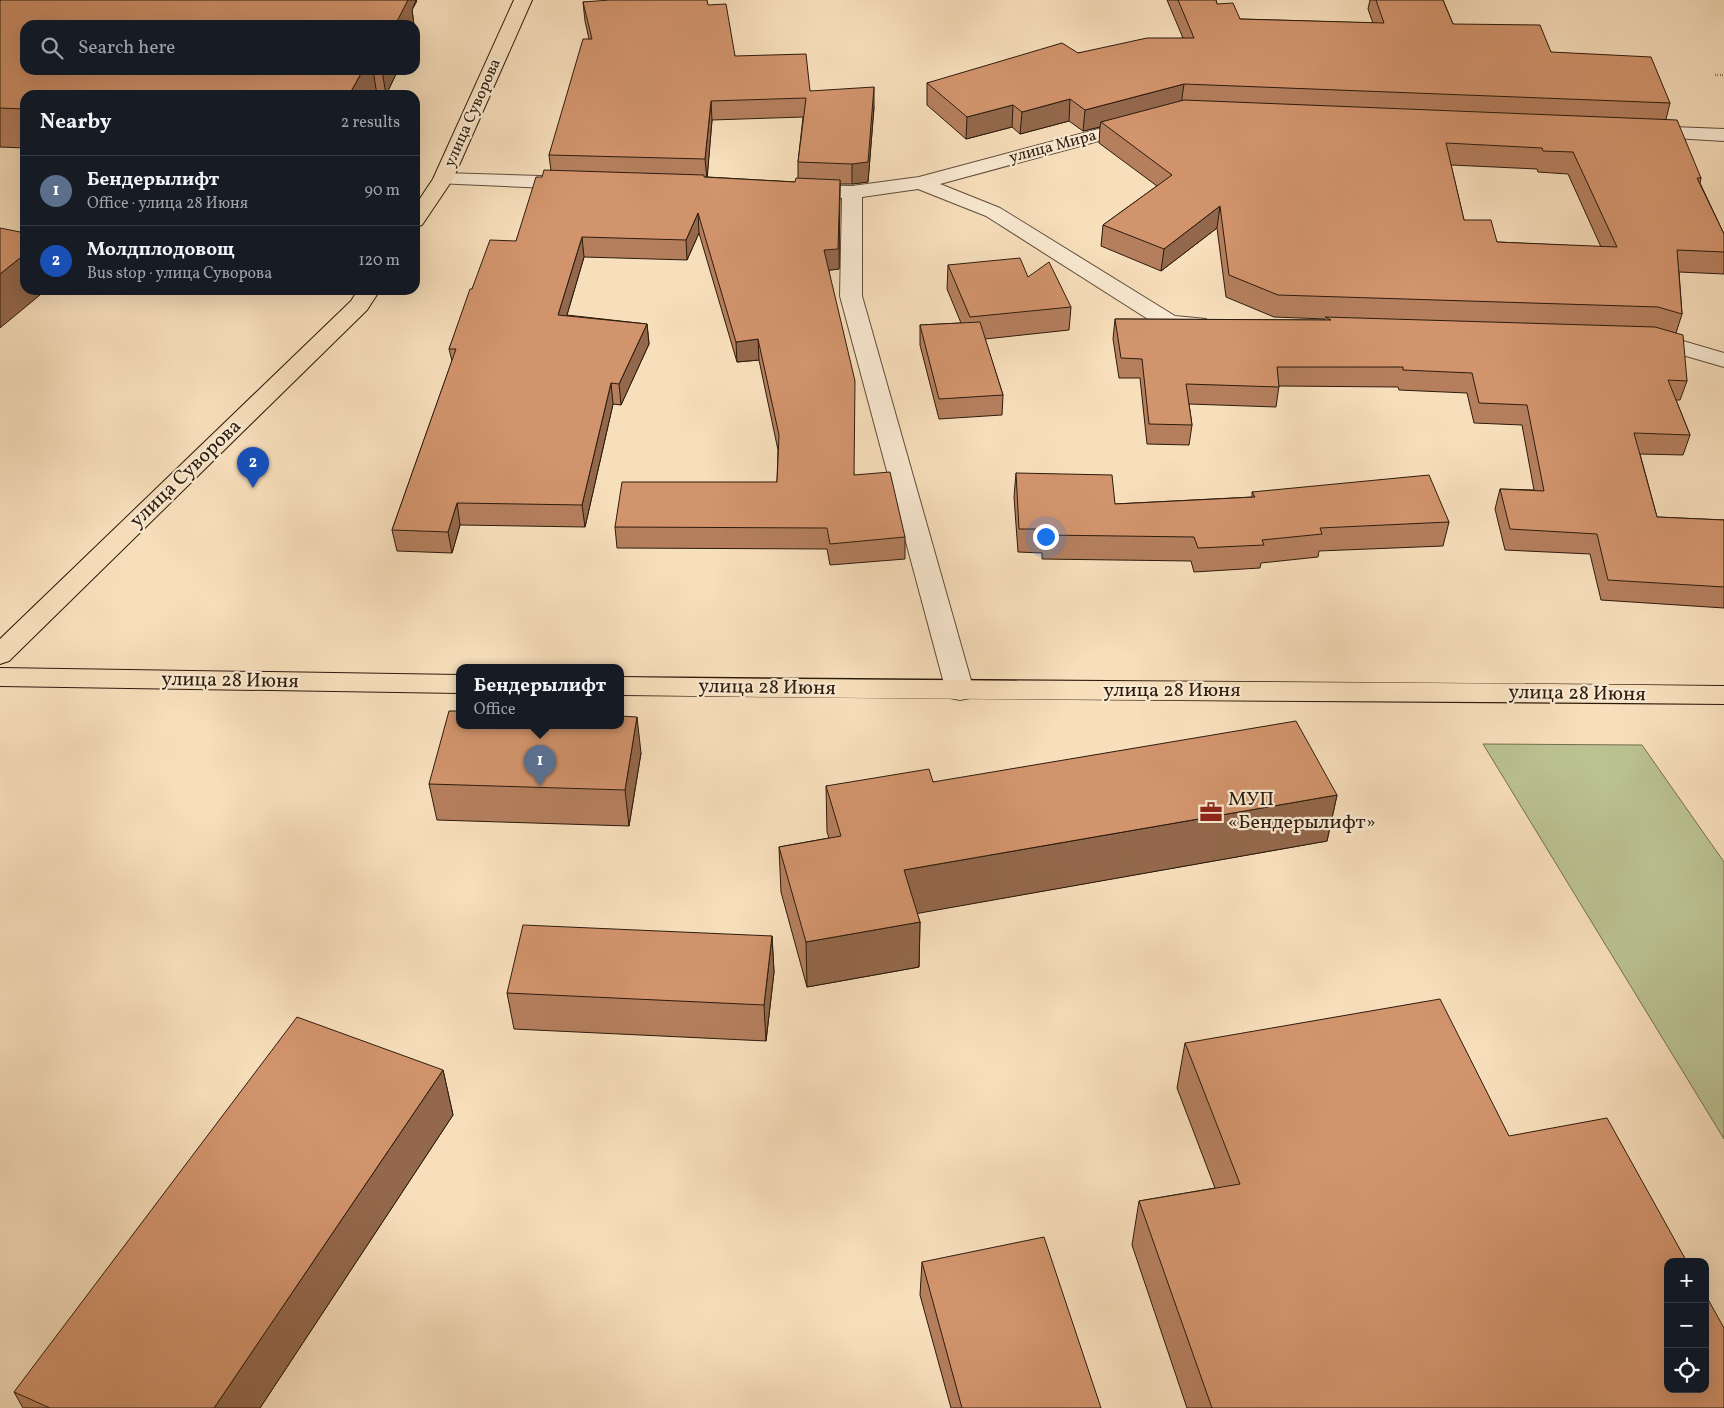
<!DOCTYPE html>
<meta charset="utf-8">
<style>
:root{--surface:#171b24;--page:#242831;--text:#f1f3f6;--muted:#9ea1a6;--line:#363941;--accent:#c59692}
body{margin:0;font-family:Vollkorn,serif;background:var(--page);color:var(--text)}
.controls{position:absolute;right:15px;bottom:15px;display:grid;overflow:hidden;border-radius:10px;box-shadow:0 5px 20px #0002}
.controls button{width:45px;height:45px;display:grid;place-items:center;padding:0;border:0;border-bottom:1px solid var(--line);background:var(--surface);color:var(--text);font:25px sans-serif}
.you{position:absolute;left:1045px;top:536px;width:18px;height:18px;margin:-12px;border:4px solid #fff;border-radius:50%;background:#1a73e8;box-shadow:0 0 0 8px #1a73e833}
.badge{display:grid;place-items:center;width:32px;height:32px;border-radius:50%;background:var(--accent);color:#fff;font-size:16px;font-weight:700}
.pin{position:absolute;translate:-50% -41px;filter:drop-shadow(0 1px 2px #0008)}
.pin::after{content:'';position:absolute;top:26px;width:18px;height:15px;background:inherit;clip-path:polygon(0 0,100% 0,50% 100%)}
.popup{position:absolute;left:456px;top:664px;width:168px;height:65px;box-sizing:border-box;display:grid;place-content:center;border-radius:10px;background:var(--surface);filter:drop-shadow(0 1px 4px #0005);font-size:16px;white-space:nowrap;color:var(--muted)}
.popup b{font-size:19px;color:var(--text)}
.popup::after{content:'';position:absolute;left:50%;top:100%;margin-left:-10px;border:10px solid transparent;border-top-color:var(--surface)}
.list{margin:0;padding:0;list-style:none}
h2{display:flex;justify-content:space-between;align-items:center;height:65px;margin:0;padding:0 20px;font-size:21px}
h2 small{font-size:16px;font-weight:400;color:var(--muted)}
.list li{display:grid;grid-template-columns:32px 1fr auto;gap:15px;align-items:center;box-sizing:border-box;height:70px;padding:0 20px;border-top:1px solid var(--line)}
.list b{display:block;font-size:19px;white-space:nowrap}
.list p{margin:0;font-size:16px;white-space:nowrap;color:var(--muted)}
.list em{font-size:16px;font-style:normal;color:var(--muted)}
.icon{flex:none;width:28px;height:28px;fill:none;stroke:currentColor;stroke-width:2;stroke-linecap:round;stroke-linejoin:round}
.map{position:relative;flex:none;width:1724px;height:1408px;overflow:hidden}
.search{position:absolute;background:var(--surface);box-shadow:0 5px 20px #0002;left:20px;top:20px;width:400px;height:55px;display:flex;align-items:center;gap:12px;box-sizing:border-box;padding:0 18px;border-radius:15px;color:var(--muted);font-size:19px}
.panel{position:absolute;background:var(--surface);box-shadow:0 5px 20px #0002;left:20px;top:90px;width:400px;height:205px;border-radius:15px}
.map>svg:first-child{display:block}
.green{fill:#bbc292;stroke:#746e4f}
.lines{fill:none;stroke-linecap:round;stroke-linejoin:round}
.minor-casing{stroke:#5f4c38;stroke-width:2}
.major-casing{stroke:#2c1b0c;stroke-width:2}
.path{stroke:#2c1b0c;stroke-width:2.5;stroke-dasharray:0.5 2;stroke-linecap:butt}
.minor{fill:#faead3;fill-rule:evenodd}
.major{fill:#f8dfbc;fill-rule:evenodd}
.wall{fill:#b57f5e;stroke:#2c1b0c;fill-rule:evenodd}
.shaded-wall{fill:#93684c;stroke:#2c1b0c}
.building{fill:#d2946d;stroke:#2c1b0c;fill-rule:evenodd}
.labels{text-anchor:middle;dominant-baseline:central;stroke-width:4.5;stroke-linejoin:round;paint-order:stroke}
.far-street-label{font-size:16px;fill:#2c1b0c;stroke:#faead3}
.street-label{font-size:20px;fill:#2c1b0c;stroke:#faead3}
.poi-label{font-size:20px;fill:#2c1b0c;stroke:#faead3;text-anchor:start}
</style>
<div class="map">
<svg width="1724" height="1408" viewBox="0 0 1724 1408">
<rect width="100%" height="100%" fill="#f8dfbc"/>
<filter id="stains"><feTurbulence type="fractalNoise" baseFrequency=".004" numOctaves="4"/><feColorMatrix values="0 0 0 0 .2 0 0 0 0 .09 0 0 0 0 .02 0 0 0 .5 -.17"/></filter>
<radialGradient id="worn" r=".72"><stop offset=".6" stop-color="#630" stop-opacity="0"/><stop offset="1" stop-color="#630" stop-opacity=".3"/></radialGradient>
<polygon class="green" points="1483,744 1642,745 1724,862 1724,1139"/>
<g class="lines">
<defs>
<g id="minor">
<polygon points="1136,119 1143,121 1146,125 1143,129 940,184 1000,208 1175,316 1206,319 1209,324 1206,329 1198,331 1162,328 986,216 918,189 862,197 862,296 974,691 970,698 960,700 950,698 946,691 840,296 842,198 795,195 792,191 795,187 802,185 852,186 919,177"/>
<polygon points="1647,126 1724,129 1724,141 1640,136 1637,132 1640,128"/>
<polygon points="443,173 571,177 578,179 581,183 578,187 571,189 436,183 433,179 436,175"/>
<polygon points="1649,331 1724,353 1724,367 1641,343 1638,338 1641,333"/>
</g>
<g id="major">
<polygon points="514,0 532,0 453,179 422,225 415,227 415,206 433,179"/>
<polygon points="358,290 380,290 367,310 9,661 0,664 0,639 351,301"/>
<polygon points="0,668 460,675 460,693 0,686"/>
<path d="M620 677C988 682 1356 681 1724 686V704C1356 700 988 701 620 695Z"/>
</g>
</defs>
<use href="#minor" class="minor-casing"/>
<use href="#major" class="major-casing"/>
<polyline class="path" points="1715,75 1724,75"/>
<use href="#minor" class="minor"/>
<use href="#major" class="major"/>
</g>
<g class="wall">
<polygon points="0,0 416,0 417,1 412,10 414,25 25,25 25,70 398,70 386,95 25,95 25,148 0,147"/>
<path d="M1167 0H1216L1217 4 1240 19 1373 23 1368 9 1370 0H1443L1453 24 1551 52 1670 103 1666 119 1701 178 1700 183 1724 234V274L1679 272 1682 314 1676 333 1687 381 1680 400H1676L1690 435 1683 455 1640 454 1657 517 1724 520V608L1601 600 1590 554 1505 550 1495 509 1500 489 1534 490 1522 425 1474 423 1467 393 1399 390 1398 387 1279 386 1276 407 1189 404 1192 425 1189 445 1147 444 1140 378H1119L1113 339 1115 319 1325 320V319L1274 317 1226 297 1217 228 1161 271 1101 246 1103 225 1157 186 1099 143 1100 127 1083 131 1069 121 1020 134 1012 127 966 139 927 105V83L1078 53 1183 38ZM1451 165 1537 169 1538 172 1568 174 1601 247 1497 242 1464 220Z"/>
<path d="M583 2 708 5 735 56 810 91 874 107 868 182 852 184H840L839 269 829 270 854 475 905 537V559L830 565 827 549 617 548 615 527 777 482 778 450 759 360 737 362 699 233 687 260 584 257 567 315 647 324 649 344 621 405 613 404 585 527 460 525 452 553 397 551 392 530 452 361 449 349 472 289 516 241 542 177 551 171 549 155 589 39 585 21ZM803 117 798 162V179L795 182 707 177 712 120Z"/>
<polygon points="948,265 1028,277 1071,307 1069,330 985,339 1003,395 1002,415 939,419 920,345 920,325 961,323 947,289"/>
<polygon points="1016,473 1115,504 1252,497 1252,492 1449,522 1443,546 1319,551 1318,557 1261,563 1260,568 1194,572 1191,561 1042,559 1042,553 1018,552 1014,497"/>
<polygon points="641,753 629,826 437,820 429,784"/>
<polygon points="933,782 1337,795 1327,841 917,913 920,922 919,967 807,987 781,892 779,847 829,838 827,832 826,786"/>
<polygon points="772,936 774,972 766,1041 514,1029 507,993"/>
<polygon points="1185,1043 1509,1136 1724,1408 1187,1408 1132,1245 1139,1201 1215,1188 1177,1088"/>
<polygon points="443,1070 453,1115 260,1408 23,1408 14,1392"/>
<polygon points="922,1262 1101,1408 951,1408 920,1295"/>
</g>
<g class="shaded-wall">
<polygon points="395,0 416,0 412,10 414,25 395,25"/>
<polygon points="363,70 373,70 377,95 349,95"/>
<polygon points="382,70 398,70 386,95"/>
<polygon points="1184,84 1181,105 1101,122 1100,127 1083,131 1085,110"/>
<polygon points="874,87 874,107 868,182 852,184 852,164"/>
<polygon points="1070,99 1069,121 1020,134 1022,112"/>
<polygon points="711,101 712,120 707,180 705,159"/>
<polygon points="1013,105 1012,127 966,139 967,117"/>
<polygon points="840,180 839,269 824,271 824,250"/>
<polygon points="1220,206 1217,228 1161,271 1164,249"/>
<polygon points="698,213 699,233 687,260 686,240"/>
<polygon points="582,237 584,257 561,335 558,315"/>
<polygon points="25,254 25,290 46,290 0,328 0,274"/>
<polygon points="647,324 649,344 621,405 619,384"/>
<polygon points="758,339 759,360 737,362 736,342"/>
<polygon points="611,383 613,404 585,527 582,505"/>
<polygon points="457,503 460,525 452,553 448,532"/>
<polygon points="637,717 641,753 629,826 625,790"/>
<polygon points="1337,795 1327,841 903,916 904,870"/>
<polygon points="920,922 919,967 807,987 806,942"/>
<polygon points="772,936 774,972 766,1041 764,1005"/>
<polygon points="443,1070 453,1115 260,1408 214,1408"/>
</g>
<g class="building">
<polygon points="0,0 408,0 395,25 25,25 25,70 363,70 349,95 25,95 25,109 0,108"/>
<polygon points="610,0 707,0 708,5 726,4 735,56 806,54 810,91 874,87 868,162 852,164 798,162 806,98 711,101 705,159 549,155 583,39 592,39 583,2"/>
<polygon points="1178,0 1216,0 1217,4 1233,3 1240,19 1384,23 1376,0 1443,0 1453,24 1540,25 1551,52 1651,57 1670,103 1184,84 1085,110 1070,99 1022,112 1013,105 967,117 927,83 1062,43 1078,53 1147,38 1194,38"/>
<path d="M1184 100 1677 120 1701 178H1697L1724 234V252L1677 250 1682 314 1658 307 1278 295 1229 275 1220 206 1164 249 1103 225 1172 175 1101 122ZM1446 143 1542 148 1543 151 1573 152 1617 247 1497 242 1491 220H1464Z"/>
<polygon points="544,170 704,175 704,177 795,182 796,178 840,180 838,249 824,250 855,381 854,475 890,472 905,537 830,544 827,528 615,527 622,482 777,482 779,435 758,339 736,342 698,213 686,240 582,237 558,315 647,324 619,384 611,383 582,505 457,503 448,532 392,530 456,349 449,349 470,289 472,289 490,240 516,241 536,177 542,177"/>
<polygon points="0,228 25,233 25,254 0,274"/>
<polygon points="1020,258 1028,277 1049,262 1071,307 970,317 948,265"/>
<polygon points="1325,317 1655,327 1683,335 1687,381 1668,380 1690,435 1634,433 1657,517 1724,520 1724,587 1608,580 1597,534 1510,529 1500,489 1544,491 1527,405 1479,403 1472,373 1403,370 1403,367 1277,367 1279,387 1186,384 1192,425 1149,424 1142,359 1121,358 1115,319 1331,320"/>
<polygon points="980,322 1003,395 939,399 920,325"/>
<polygon points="1016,473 1112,475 1115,504 1255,497 1252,492 1429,475 1449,522 1320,528 1322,534 1262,540 1264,545 1198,548 1194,537 1044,535 1043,529 1019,529"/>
<polygon points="449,711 460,711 460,725 620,725 620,716 637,717 625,790 429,784"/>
<polygon points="1296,721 1337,795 904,870 920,922 806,942 779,847 841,836 826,786 929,769 933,782"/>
<polygon points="523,925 772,936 764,1005 507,993"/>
<polygon points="1440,999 1509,1136 1607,1118 1687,1262 1668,1262 1668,1389 1705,1389 1705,1294 1724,1328 1724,1408 1212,1408 1139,1201 1240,1184 1185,1043"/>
<polygon points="297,1017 443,1070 214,1408 50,1408 14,1392"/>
<polygon points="1044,1237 1101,1408 962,1408 922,1262"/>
</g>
<defs>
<symbol id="office-bare" viewBox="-9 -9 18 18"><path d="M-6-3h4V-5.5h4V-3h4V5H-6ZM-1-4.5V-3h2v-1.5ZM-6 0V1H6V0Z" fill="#8f2418" stroke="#faead3" stroke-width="2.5" paint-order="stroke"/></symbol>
</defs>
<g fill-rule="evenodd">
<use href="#office-bare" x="1195" y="796" width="32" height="32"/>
</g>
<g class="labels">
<g class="far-street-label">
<text transform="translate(473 113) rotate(-66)">улица Суворова</text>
<text transform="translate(1053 147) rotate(-15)">улица Мира</text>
</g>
<g class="street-label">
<text transform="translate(186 474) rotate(-44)">улица Суворова</text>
<text transform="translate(230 681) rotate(1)">улица 28 Июня</text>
<text transform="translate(767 688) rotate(1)">улица 28 Июня</text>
<text x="1172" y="691">улица 28 Июня</text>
<text transform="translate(1577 694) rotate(1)">улица 28 Июня</text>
</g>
<g class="poi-label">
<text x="1228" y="800">МУП<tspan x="1228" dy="23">«Бендерылифт»</tspan></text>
</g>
</g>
<rect width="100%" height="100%" filter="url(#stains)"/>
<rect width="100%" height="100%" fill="url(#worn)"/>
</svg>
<div class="controls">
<button>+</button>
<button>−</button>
<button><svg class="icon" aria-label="locate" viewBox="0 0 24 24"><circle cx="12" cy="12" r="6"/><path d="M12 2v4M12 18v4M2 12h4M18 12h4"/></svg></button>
</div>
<div class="you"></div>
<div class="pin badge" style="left:540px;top:786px;background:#5c6f8a">1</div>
<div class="popup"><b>Бендерылифт</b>Office</div>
<div class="pin badge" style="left:253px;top:488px;background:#1a4fb4">2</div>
<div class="search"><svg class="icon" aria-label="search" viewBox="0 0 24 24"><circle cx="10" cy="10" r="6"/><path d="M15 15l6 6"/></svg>Search here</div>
<section class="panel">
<h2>Nearby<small>2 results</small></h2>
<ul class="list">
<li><span class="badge" style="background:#5c6f8a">1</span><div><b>Бендерылифт</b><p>Office · улица 28 Июня</p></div><em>90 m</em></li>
<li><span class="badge" style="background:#1a4fb4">2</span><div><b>Молдплодовощ</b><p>Bus stop · улица Суворова</p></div><em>120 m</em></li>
</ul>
</section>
</div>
